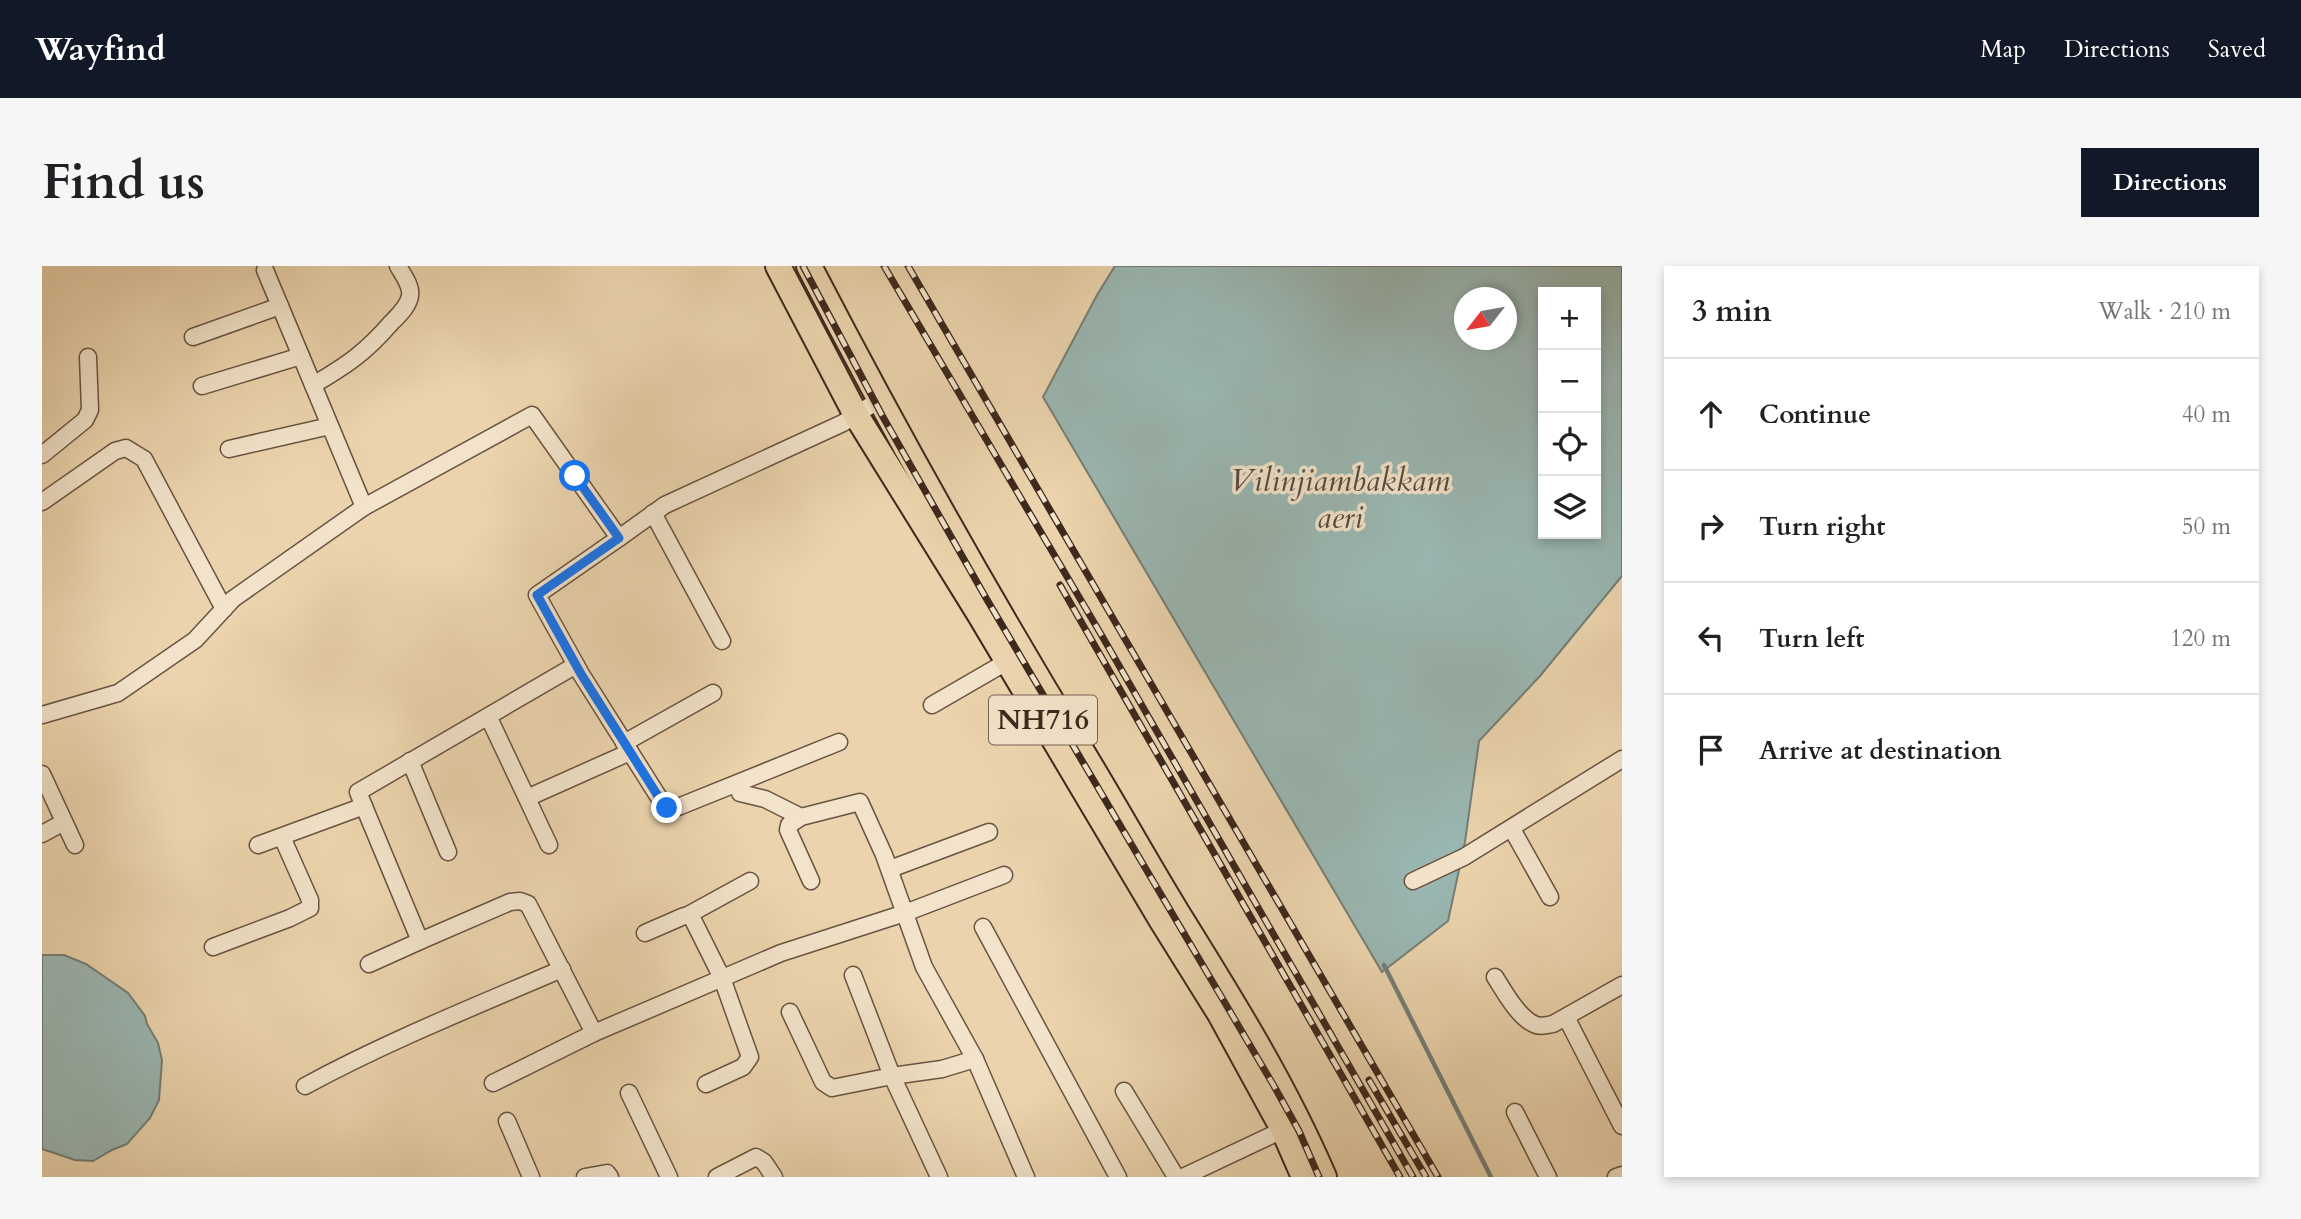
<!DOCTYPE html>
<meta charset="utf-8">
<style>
:root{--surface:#fff;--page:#f6f6f6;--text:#202124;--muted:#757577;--line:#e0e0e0;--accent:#111827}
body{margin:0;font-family:Cardo,serif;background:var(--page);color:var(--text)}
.controls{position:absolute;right:21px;top:21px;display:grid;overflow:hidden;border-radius:0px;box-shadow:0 4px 10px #0003}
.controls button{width:63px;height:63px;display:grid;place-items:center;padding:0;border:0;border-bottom:2px solid var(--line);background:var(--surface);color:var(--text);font:35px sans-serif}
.compass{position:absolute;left:1412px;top:21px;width:63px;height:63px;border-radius:50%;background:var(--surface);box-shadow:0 4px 10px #0003;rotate:239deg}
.stop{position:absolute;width:21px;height:21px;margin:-16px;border:5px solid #1a73e8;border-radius:50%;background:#fff}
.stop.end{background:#1a73e8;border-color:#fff;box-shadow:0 2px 7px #0008}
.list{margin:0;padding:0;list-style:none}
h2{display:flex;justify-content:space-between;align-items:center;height:91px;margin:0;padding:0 28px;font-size:30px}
h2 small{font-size:23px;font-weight:400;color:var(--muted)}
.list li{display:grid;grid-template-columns:46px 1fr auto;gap:21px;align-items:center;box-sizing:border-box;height:112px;padding:0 28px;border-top:2px solid var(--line)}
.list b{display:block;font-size:26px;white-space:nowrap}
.list em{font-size:23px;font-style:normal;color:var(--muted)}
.icon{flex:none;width:38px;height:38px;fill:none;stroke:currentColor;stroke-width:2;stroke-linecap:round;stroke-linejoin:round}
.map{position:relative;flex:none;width:1580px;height:911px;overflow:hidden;border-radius:0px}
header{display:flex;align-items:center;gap:42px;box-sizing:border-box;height:98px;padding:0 35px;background:var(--accent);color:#fff}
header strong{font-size:33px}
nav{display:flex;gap:38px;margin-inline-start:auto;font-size:24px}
.intro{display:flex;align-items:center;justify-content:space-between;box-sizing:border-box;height:168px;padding:0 42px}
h1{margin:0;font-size:49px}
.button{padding:18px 32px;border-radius:0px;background:var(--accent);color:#fff;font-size:24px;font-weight:700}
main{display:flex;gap:42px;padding:0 42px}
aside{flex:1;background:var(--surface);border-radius:0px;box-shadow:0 4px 10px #0003}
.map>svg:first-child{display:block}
.water{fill:#9ab7b2;stroke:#757e76;stroke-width:2;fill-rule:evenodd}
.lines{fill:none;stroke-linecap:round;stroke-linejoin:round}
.stream{stroke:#757e76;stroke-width:4.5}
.minor-casing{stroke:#695341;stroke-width:19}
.highway-casing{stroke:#3e281d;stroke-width:28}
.minor{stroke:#f2e3ca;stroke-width:16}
.highway{stroke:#ebd4ad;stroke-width:24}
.rail-casing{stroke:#3e281d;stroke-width:7}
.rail{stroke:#f2e3ca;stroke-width:4.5;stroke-dasharray:13;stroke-linecap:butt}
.route{stroke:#1a73e8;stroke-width:9}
.labels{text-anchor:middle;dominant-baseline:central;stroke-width:7;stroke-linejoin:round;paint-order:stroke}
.shield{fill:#f2e3ca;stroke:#746051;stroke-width:2}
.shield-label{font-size:28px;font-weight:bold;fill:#3e281d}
.water-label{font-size:32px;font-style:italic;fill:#554c42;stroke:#f2e3ca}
</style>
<header>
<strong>Wayfind</strong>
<nav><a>Map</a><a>Directions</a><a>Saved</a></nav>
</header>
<div class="intro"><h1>Find us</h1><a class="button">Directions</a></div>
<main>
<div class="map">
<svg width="1580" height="911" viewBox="0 0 1580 911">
<rect width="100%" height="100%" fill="#ebd4ad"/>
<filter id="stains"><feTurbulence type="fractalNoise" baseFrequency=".00286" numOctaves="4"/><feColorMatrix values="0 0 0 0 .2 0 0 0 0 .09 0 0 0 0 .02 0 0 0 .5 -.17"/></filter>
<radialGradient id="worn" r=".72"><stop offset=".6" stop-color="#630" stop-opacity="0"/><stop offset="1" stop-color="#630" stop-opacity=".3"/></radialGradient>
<g class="water">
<path d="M1073 0H1580V310L1498 410 1437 475 1423 576 1406 655 1340 706 1001 131 1055 29ZM1501 26H1554V268H1501ZM1422 32H1464V74H1422Z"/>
<polygon points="0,689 22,689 44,698 86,727 103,750 105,758 116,777 120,794 117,834 108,852 85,878 70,884 51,895 33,894 0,883"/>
</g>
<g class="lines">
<polyline class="stream" points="1342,699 1449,911"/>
<defs>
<g id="minor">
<polyline points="223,4 322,241"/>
<polyline points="151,71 238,40"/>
<path d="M271 119C305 99 323 87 349 57 356 50 366 41 368 30 370 20 361 9 356 0"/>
<polyline points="160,120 259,90"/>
<polyline points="187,183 288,160"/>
<polyline points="0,189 43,154 48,144 46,91"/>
<polyline points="0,236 73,185 84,182 102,193 182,343"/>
<polyline points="611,247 680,375"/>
<polyline points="577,272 495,329 539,408 621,538 625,542 636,541 797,476"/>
<polyline points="890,439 966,395"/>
<polyline points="0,449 76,427 153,374 191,333 322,241 490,149 577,272 623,239 801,157 837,134"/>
<polyline points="447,452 507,579"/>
<polyline points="582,477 671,427"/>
<polyline points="368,495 406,586"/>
<polyline points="0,508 33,579"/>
<polyline points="698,527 723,533 759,551"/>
<polyline points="485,532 588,486"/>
<polyline points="1470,563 1508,631"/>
<polyline points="0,568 22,556"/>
<polyline points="216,579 322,540"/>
<polyline points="848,603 947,566"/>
<polyline points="769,615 746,564 747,559 759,551 818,536 842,589 882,701 933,793 984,911"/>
<polyline points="1371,615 1422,591 1580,493"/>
<polyline points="646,649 708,615"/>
<polyline points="941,661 1076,911"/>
<polyline points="603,667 642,650 649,650 680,712 708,791 701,801 664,818"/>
<polyline points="378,675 468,636 478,635 486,638 552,767"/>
<polyline points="171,681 248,652 268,642 268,634 240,571"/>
<polyline points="327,698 378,675 316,526 534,399"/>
<polyline points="811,709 850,810 897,911"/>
<path d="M1453 711C1462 725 1477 753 1494 759 1500 761 1505 759 1511 758L1580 719"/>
<polyline points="748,746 781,816 790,822 850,810 900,803 933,793"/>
<polyline points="1524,751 1580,860"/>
<polyline points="451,817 552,767 739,687 863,647 962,609"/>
<path d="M263 820C346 775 434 740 520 703"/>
<polyline points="1082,825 1134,911"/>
<polyline points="587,827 627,911"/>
<polyline points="1473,846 1506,911"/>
<polyline points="465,855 489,911"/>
<polyline points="543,911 565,907 568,911"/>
<polyline points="675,911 714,891 722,896 732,911"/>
<polyline points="1141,911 1249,860"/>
<polyline points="1574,911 1580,909"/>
</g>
<g id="highway">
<polyline points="736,0 814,149 938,349 1120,655 1178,748 1241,863 1262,911"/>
<path d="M767 0C852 164 943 326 1039 484 1072 538 1103 594 1136 648 1189 733 1242 818 1282 911"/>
</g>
</defs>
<use href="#minor" class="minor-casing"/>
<use href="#highway" class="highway-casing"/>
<use href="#minor" class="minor"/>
<use href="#highway" class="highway"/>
<defs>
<g id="rail">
<polyline points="761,0 841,151 944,332 1232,820 1257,865 1277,911"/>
<polyline points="842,0 1060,370 1371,911"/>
<polyline points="866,0 1396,911"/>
<polyline points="1018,319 1358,911"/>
<polyline points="1327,814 1384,911"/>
</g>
</defs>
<use href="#rail" class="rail-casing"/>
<use href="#rail" class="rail"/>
</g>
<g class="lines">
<polyline class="route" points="533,210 577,272 495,329 539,408 621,538 625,542"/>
</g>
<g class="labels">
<rect class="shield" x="947" y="429.5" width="108" height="49" rx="5"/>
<g class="shield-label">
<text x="1001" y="454">NH716</text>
</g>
<g class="water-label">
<text x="1298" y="215">Vilinjiambakkam<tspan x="1298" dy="37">aeri</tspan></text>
</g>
</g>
<rect width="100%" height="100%" filter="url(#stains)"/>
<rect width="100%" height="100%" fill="url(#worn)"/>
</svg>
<div class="controls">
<button>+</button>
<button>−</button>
<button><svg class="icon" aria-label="locate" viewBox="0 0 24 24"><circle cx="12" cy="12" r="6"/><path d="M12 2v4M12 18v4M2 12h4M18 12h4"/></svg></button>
<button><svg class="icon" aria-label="layers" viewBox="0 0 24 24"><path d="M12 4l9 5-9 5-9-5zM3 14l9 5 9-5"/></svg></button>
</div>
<svg class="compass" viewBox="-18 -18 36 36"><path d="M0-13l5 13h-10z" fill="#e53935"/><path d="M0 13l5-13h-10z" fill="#757577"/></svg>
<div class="stop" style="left:533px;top:210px"></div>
<div class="stop end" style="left:625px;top:542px"></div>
</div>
<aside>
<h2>3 min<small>Walk · 210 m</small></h2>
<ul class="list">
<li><svg class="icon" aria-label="ahead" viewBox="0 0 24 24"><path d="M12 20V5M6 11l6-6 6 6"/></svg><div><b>Continue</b></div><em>40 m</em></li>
<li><svg class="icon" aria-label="right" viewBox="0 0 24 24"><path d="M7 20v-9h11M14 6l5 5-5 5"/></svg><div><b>Turn right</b></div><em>50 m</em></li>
<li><svg class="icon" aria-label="left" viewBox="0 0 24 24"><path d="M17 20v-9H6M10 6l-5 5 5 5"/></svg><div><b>Turn left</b></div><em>120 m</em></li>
<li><svg class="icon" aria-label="arrive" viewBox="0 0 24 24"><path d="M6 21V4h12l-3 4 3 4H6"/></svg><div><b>Arrive at destination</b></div></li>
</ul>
</aside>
</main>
